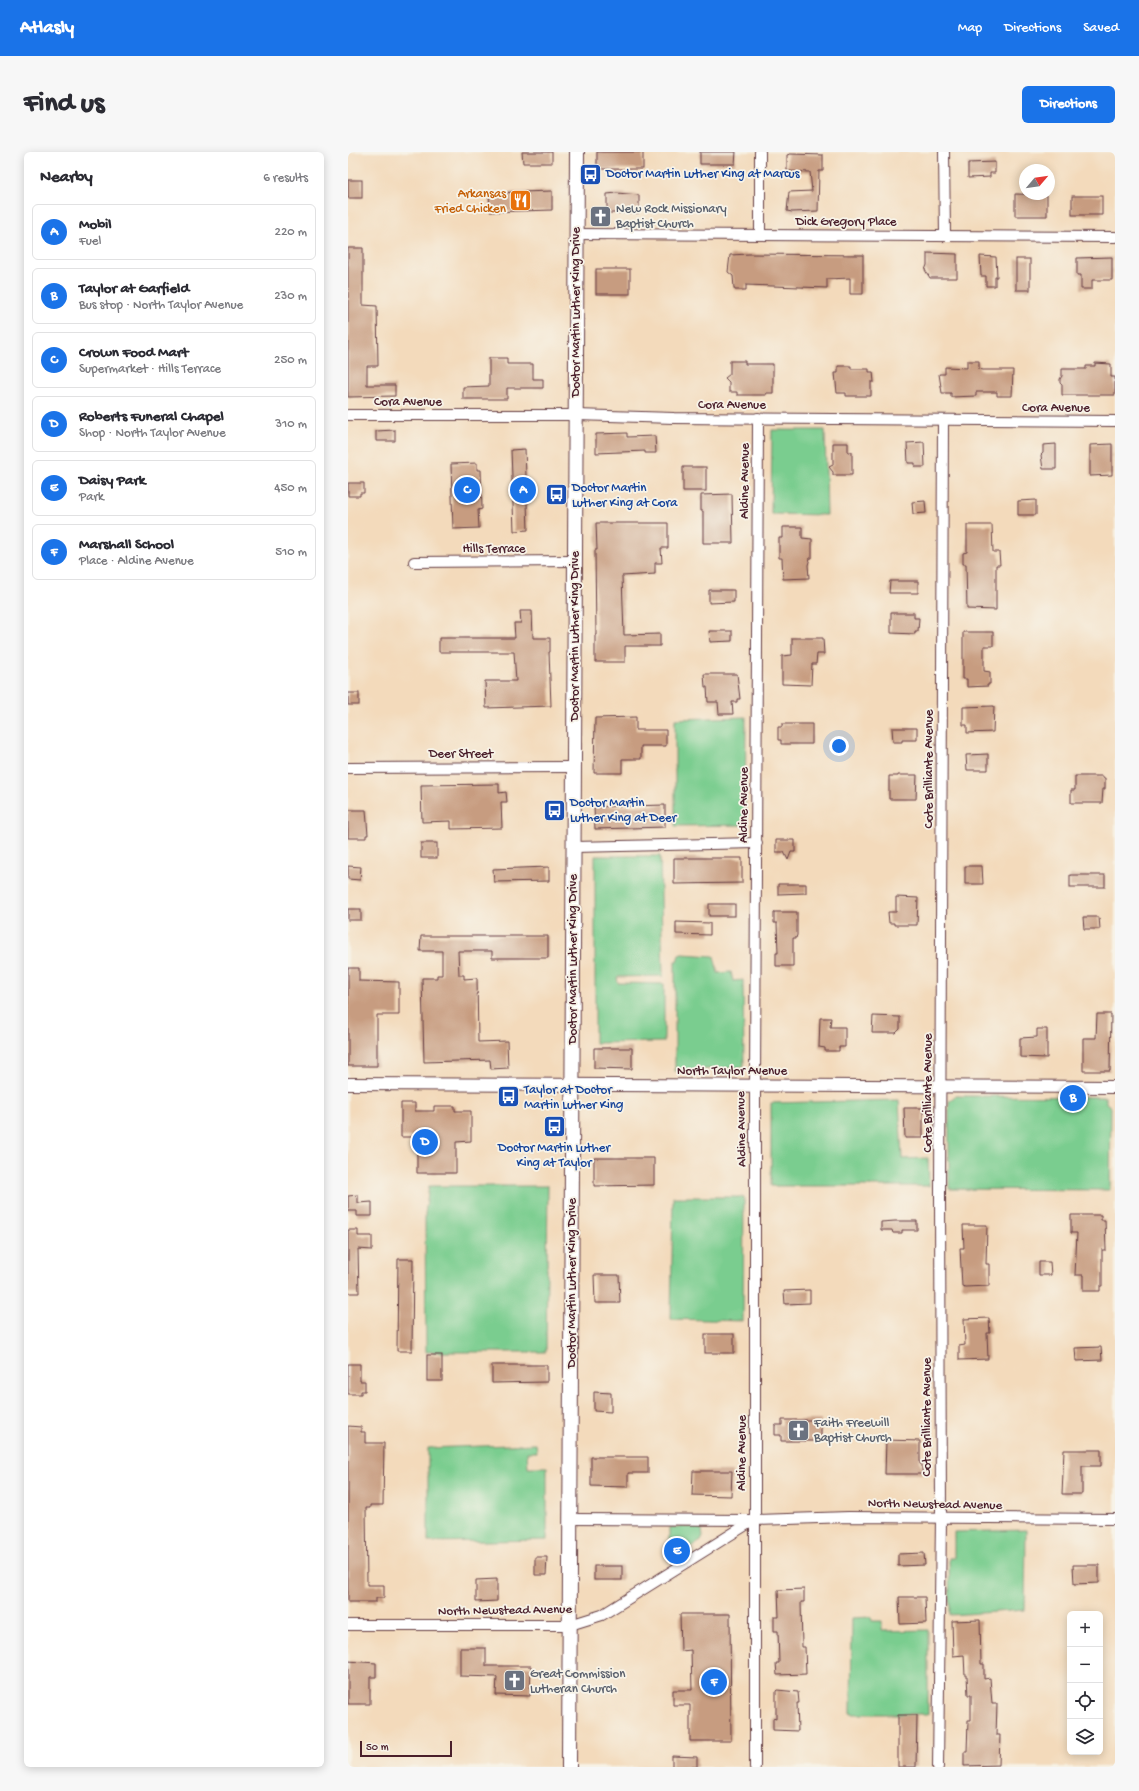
<!DOCTYPE html>
<meta charset="utf-8">
<style>
:root{--surface:#fff;--page:#f7f7f7;--text:#2b2b33;--muted:#7c7c81;--line:#e1e1e2;--accent:#1a73e8}
body{margin:0;font-family:"Gochi Hand",sans-serif;background:var(--page);color:var(--text)}
.controls{position:absolute;right:12px;bottom:12px;display:grid;overflow:hidden;border-radius:6px;box-shadow:0 2px 10px #0003}
.controls button{width:36px;height:36px;display:grid;place-items:center;padding:0;border:0;border-bottom:1px solid var(--line);background:var(--surface);color:var(--text);font:20px sans-serif}
.compass{position:absolute;left:671px;top:12px;width:36px;height:36px;border-radius:50%;background:var(--surface);box-shadow:0 2px 10px #0003;rotate:61deg}
.scale{position:absolute;left:12px;bottom:10px;width:92px;box-sizing:border-box;padding-left:4px;border:2px solid #4a1f2b;border-top:0;font-size:11px;line-height:14px;white-space:nowrap;color:#4a1f2b;-webkit-text-stroke:3px #f7f3e8;paint-order:stroke}
.you{position:absolute;left:491px;top:594px;width:14px;height:14px;margin:-10px;border:3px solid #fff;border-radius:50%;background:#1a73e8;box-shadow:0 0 0 6px #1a73e833}
.badge{display:grid;place-items:center;width:26px;height:26px;border-radius:50%;background:var(--accent);color:#fff;font-size:13px;font-weight:700}
.pin{position:absolute;translate:-50% -50%;border:2px solid #fff;box-shadow:0 1px 4px #0006}
.list{margin:0;padding:0;list-style:none}
h2{display:flex;justify-content:space-between;align-items:center;height:52px;margin:0;padding:0 16px;font-size:17px}
h2 small{font-size:13px;font-weight:400;color:var(--muted)}
.list li{display:grid;grid-template-columns:26px 1fr auto;gap:12px;align-items:center;box-sizing:border-box;height:56px;margin:0 8px 8px;padding:0 8px;border:1px solid var(--line);border-radius:6px}
.list b{display:block;font-size:15px;white-space:nowrap}
.list p{margin:0;font-size:13px;white-space:nowrap;color:var(--muted)}
.list em{font-size:13px;font-style:normal;color:var(--muted)}
.icon{flex:none;width:22px;height:22px;fill:none;stroke:currentColor;stroke-width:2;stroke-linecap:round;stroke-linejoin:round}
.map{position:relative;flex:none;width:767px;height:1615px;overflow:hidden;border-radius:6px}
header{display:flex;align-items:center;gap:24px;box-sizing:border-box;height:56px;padding:0 20px;background:var(--accent);color:#fff}
header strong{font-size:19px}
nav{display:flex;gap:22px;margin-inline-start:auto;font-size:14px}
.intro{display:flex;align-items:center;justify-content:space-between;box-sizing:border-box;height:96px;padding:0 24px}
h1{margin:0;font-size:28px}
.button{padding:10px 18px;border-radius:6px;background:var(--accent);color:#fff;font-size:14px;font-weight:700}
main{display:flex;gap:24px;padding:0 24px}
aside{flex:1;background:var(--surface);border-radius:6px;box-shadow:0 2px 10px #0003}
.map>svg:first-child{display:block}
.green{fill:#7acd8f;stroke:#62765d}
.building{fill:#c79c80}
.lines{fill:none;stroke-linecap:round;stroke-linejoin:round}
.minor-casing{stroke:#633b41;stroke-width:12}
.tertiary-casing{stroke:#633b41;stroke-width:14}
.secondary-casing{stroke:#633b41;stroke-width:16}
.minor{stroke:#fff;stroke-width:10}
.tertiary{stroke:#fff;stroke-width:12}
.secondary{stroke:#fff;stroke-width:14}
.labels{text-anchor:middle;dominant-baseline:central;stroke-width:3.5;stroke-linejoin:round;paint-order:stroke}
.transit-label{font-size:13px;fill:#164399;stroke:#f7f3e8;text-anchor:start}
.food-label{font-size:13px;fill:#c56008;stroke:#f7f3e8;text-anchor:end}
.worship-label{font-size:13px;fill:#5b616d;stroke:#f7f3e8;text-anchor:start}
.street-label{font-size:13px;fill:#4a1f2b;stroke:#f7f3e8}
</style>
<header>
<strong>Atlasly</strong>
<nav><a>Map</a><a>Directions</a><a>Saved</a></nav>
</header>
<div class="intro"><h1>Find us</h1><a class="button">Directions</a></div>
<main>
<aside>
<h2>Nearby<small>6 results</small></h2>
<ul class="list">
<li><span class="badge">A</span><div><b>Mobil</b><p>Fuel</p></div><em>220 m</em></li>
<li><span class="badge">B</span><div><b>Taylor at Garfield</b><p>Bus stop · North Taylor Avenue</p></div><em>230 m</em></li>
<li><span class="badge">C</span><div><b>Crown Food Mart</b><p>Supermarket · Hills Terrace</p></div><em>250 m</em></li>
<li><span class="badge">D</span><div><b>Roberts Funeral Chapel</b><p>Shop · North Taylor Avenue</p></div><em>310 m</em></li>
<li><span class="badge">E</span><div><b>Daisy Park</b><p>Park</p></div><em>450 m</em></li>
<li><span class="badge">F</span><div><b>Marshall School</b><p>Place · Aldine Avenue</p></div><em>510 m</em></li>
</ul>
</aside>
<div class="map">
<svg width="767" height="1615" viewBox="0 0 767 1615">
<rect width="100%" height="100%" fill="#f7f3e8"/>
<filter id="ink" filterUnits="userSpaceOnUse"><feTurbulence type="fractalNoise" baseFrequency=".025" numOctaves="2"/><feDisplacementMap in="SourceGraphic" scale="8" xChannelSelector="R" yChannelSelector="G"/><feConvolveMatrix kernelMatrix="1 2 1 2 8 2 1 2 1" color-interpolation-filters="sRGB"/></filter>
<filter id="wash" filterUnits="userSpaceOnUse"><feTurbulence type="fractalNoise" baseFrequency=".012" numOctaves="4" result="noise"/><feDisplacementMap in="SourceGraphic" scale="16" xChannelSelector="R" yChannelSelector="G"/><feGaussianBlur stdDeviation="0.9" result="paint"/><feColorMatrix in="noise" values="0 0 0 0 0 0 0 0 0 0 0 0 0 0 0 0 0 1.4 0 .05"/><feComposite in="paint" operator="in"/></filter>
<g filter="url(#wash)">
<rect width="100%" height="100%" fill="#f3dabb"/>
<g class="green">
<polygon points="424,278 477,278 479,363 423,362"/>
<polygon points="398,565 397,673 327,674 327,567"/>
<polygon points="247,704 312,704 315,824 269,825 270,831 316,832 316,890 247,891"/>
<polygon points="334,802 366,804 370,821 383,820 385,829 395,828 396,915 327,919 327,809 329,809 331,803"/>
<polygon points="608,944 758,945 758,951 763,955 762,1038 601,1037 601,949"/>
<polygon points="551,948 554,1007 580,1006 581,1034 423,1034 423,951"/>
<polygon points="81,1034 200,1034 198,1200 78,1200 77,1062"/>
<polygon points="325,1045 396,1045 395,1169 323,1167"/>
<polygon points="188,1292 189,1300 179,1300 180,1315 199,1315 199,1388 80,1390 80,1296"/>
<polygon points="321,1375 350,1375 354,1378 355,1385 353,1389 321,1409"/>
<polygon points="678,1378 677,1458 602,1463 601,1406 606,1406 606,1380"/>
<polygon points="523,1465 524,1469 534,1469 534,1479 580,1478 580,1562 503,1562 504,1466"/>
</g>
<g id="blocks">
<g class="building">
<polygon points="174,0 204,0 204,11 175,11"/>
<rect x="249" y="0" width="46" height="17"/>
<polygon points="352,0 388,0 387,12 352,12"/>
<polygon points="442,2 475,3 475,19 471,19 470,59 444,60 439,59 441,40 464,39 462,20 439,19 439,3"/>
<polygon points="647,10 647,21 642,21 642,25 620,26 620,11"/>
<rect x="0" y="28" width="14" height="18"/>
<polygon points="204,39 204,58 142,60 141,41"/>
<polygon points="269,41 291,43 291,61 259,61 259,42"/>
<polygon points="667,42 699,43 699,64 667,64"/>
<rect x="724" y="44" width="30" height="19"/>
<polygon points="0,96 15,96 15,153 29,154 30,214 19,214 19,233 47,233 47,244 0,245"/>
<polygon points="579,101 609,102 609,126 582,126 577,118 579,113"/>
<polygon points="401,102 515,103 515,142 502,142 502,126 479,127 479,136 398,133 398,138 387,138 386,136 385,124 380,120 382,103"/>
<polygon points="632,104 648,105 649,125 647,125 647,134 638,134 638,124 633,124"/>
<polygon points="764,105 764,128 744,128 744,137 733,137 733,123 729,123 729,106"/>
<rect x="668" y="107" width="14" height="31"/>
<rect x="248" y="117" width="34" height="25"/>
<polygon points="141,206 159,206 159,212 185,212 185,227 195,227 195,236 159,236 159,247 115,247 115,235 141,234"/>
<polygon points="382,209 397,209 397,212 425,212 425,241 418,241 418,243 389,243 389,240 381,240 381,230 377,226 382,222"/>
<polygon points="619,209 631,209 631,217 635,218 665,218 664,244 649,244 649,240 628,240 628,244 603,245 603,241 594,241 591,222 597,222 597,215 619,216"/>
<polygon points="747,211 763,212 763,225 767,225 767,243 714,243 714,233 712,231 712,227 714,224 714,217 738,217 738,214 747,214"/>
<polygon points="490,214 503,214 503,217 521,217 521,220 525,220 526,230 523,230 523,244 498,244 498,241 489,241 487,221 490,221"/>
<polygon points="47,278 47,289 28,289 28,279"/>
<polygon points="279,281 279,285 307,284 308,301 297,301 297,299 248,301 248,282"/>
<polygon points="576,290 577,315 567,315 567,311 560,311 559,291"/>
<polygon points="485,291 500,291 500,300 504,300 504,323 485,323 485,320 481,315 485,313"/>
<polygon points="708,292 708,317 695,317 693,303 695,301 695,293"/>
<polygon points="764,292 764,323 742,324 742,293"/>
<polygon points="177,297 180,378 166,379 163,298"/>
<polygon points="129,311 129,318 133,318 134,357 130,358 131,376 105,377 103,312"/>
<rect x="335" y="315" width="23" height="24"/>
<polygon points="0,331 16,331 16,341 12,341 12,344 0,344"/>
<polygon points="384,342 385,391 355,391 355,359 353,359 353,343"/>
<polygon points="688,348 688,363 670,363 670,349"/>
<polygon points="577,349 578,361 565,362 564,350"/>
<polygon points="248,371 320,371 320,396 313,396 314,411 307,411 307,422 274,424 276,483 312,482 312,494 277,494 277,510 247,510 247,483 248,483 247,398 249,398"/>
<polygon points="619,373 644,373 645,400 651,400 652,413 648,413 648,458 619,457 618,412 615,412 615,401 619,400"/>
<polygon points="435,375 454,375 454,386 464,387 464,406 462,406 460,413 461,426 435,427 434,406 431,406 431,386 435,386"/>
<polygon points="542,429 570,429 570,441 541,441"/>
<polygon points="361,438 386,438 386,450 361,451"/>
<polygon points="172,459 184,459 185,486 202,486 202,500 201,500 203,554 138,556 137,529 168,529 166,500 91,500 91,486 167,486 166,471 173,471"/>
<polygon points="543,461 566,461 566,466 571,466 570,479 567,479 567,482 543,481"/>
<polygon points="361,479 384,479 384,489 362,490"/>
<polygon points="615,480 645,480 645,494 636,494 636,519 642,520 642,532 640,532 640,534 619,535 619,527 615,527"/>
<polygon points="444,486 475,486 476,502 469,502 468,512 464,512 463,533 434,532 434,504 444,503"/>
<polygon points="356,522 389,522 392,547 389,547 389,550 384,550 385,562 371,562 370,550 360,550 359,535 357,535"/>
<rect x="0" y="541" width="11" height="12"/>
<polygon points="646,554 645,580 619,581 619,573 615,573 615,555"/>
<polygon points="288,565 288,578 318,578 318,594 293,594 293,607 274,607 274,621 246,621 247,566"/>
<polygon points="434,572 464,572 464,592 433,592 433,588 430,588 430,575 434,575"/>
<polygon points="544,576 569,576 569,588 554,588 554,590 545,590"/>
<polygon points="640,602 640,618 619,618 618,603"/>
<polygon points="550,623 569,623 568,647 541,647 541,624 550,624"/>
<polygon points="727,624 755,624 755,626 757,626 757,637 755,637 754,651 723,651 723,638 727,638"/>
<polygon points="151,632 151,641 158,640 159,650 153,650 154,676 103,677 103,669 74,670 73,633"/>
<polygon points="317,653 317,675 247,677 246,655"/>
<polygon points="0,658 18,658 20,683 18,683 18,686 0,686"/>
<polygon points="428,688 447,688 447,700 443,700 440,708 436,700 428,700"/>
<rect x="73" y="691" width="16" height="15"/>
<polygon points="326,706 394,706 394,731 326,732"/>
<polygon points="0,714 13,715 12,728 0,727"/>
<polygon points="617,714 634,714 635,732 617,732"/>
<polygon points="201,715 201,729 146,730 145,717"/>
<rect x="722" y="723" width="35" height="12"/>
<polygon points="430,732 458,732 458,741 430,742"/>
<polygon points="548,745 570,746 569,773 546,773 546,771 541,771 540,760 548,760"/>
<rect x="361" y="752" width="26" height="12"/>
<rect x="0" y="757" width="13" height="11"/>
<polygon points="426,760 449,760 449,783 448,786 445,786 445,814 428,814 428,801 430,801 429,771 426,771"/>
<polygon points="735,765 751,765 752,777 736,777"/>
<polygon points="328,770 362,771 362,783 328,782"/>
<polygon points="73,784 200,784 200,806 144,806 144,799 110,799 111,823 116,823 116,827 129,826 130,890 159,889 160,916 143,917 142,908 76,910 74,826 89,826 89,823 94,823 94,799 72,799"/>
<polygon points="0,816 11,816 11,829 51,830 51,863 29,863 29,914 0,914"/>
<polygon points="749,862 763,862 762,919 735,919 735,886 748,886"/>
<polygon points="525,864 552,865 552,877 548,881 524,881"/>
<polygon points="472,866 483,866 482,875 497,875 497,895 491,895 491,899 477,899 477,896 471,895"/>
<polygon points="689,877 699,877 699,906 672,905 672,886 689,885"/>
<polygon points="246,896 284,896 284,917 246,916"/>
<polygon points="53,951 67,951 67,959 86,959 86,954 107,954 107,959 123,959 123,989 108,990 108,1021 69,1021 69,985 53,985"/>
<polygon points="556,956 575,956 575,986 557,986"/>
<polygon points="246,1006 306,1006 306,1033 246,1034"/>
<polygon points="10,1043 10,1051 24,1050 24,1064 9,1064 9,1059 0,1059 0,1044"/>
<polygon points="723,1063 753,1063 753,1068 757,1068 758,1098 754,1098 754,1134 752,1134 752,1139 735,1139 735,1123 727,1123 729,1081 723,1081"/>
<polygon points="547,1069 569,1069 569,1078 554,1078 554,1081 545,1081 544,1078 533,1078 533,1070"/>
<polygon points="615,1073 639,1073 638,1112 641,1112 641,1134 617,1135 614,1134 612,1096 616,1096"/>
<polygon points="0,1078 10,1078 10,1084 24,1084 24,1098 10,1097 11,1141 0,1141"/>
<polygon points="50,1107 65,1107 64,1199 49,1199"/>
<polygon points="691,1110 702,1110 703,1123 691,1123"/>
<polygon points="246,1123 271,1123 272,1151 247,1151"/>
<polygon points="462,1138 462,1151 437,1152 436,1139"/>
<polygon points="641,1166 642,1181 639,1181 640,1207 611,1208 611,1194 617,1193 616,1167"/>
<rect x="357" y="1182" width="29" height="19"/>
<polygon points="753,1195 754,1208 728,1209 727,1196"/>
<rect x="79" y="1203" width="15" height="26"/>
<polygon points="0,1212 12,1212 12,1229 17,1229 17,1239 13,1239 13,1242 0,1242"/>
<polygon points="144,1213 199,1213 199,1230 144,1231"/>
<polygon points="246,1240 263,1241 263,1260 246,1259"/>
<polygon points="434,1268 473,1268 473,1289 433,1289 433,1283 427,1283 427,1273 434,1273"/>
<polygon points="0,1274 13,1275 13,1280 17,1280 17,1291 36,1291 35,1353 22,1353 22,1356 18,1356 19,1433 36,1433 36,1446 28,1446 28,1450 0,1450"/>
<polygon points="538,1288 572,1289 572,1312 574,1312 574,1322 537,1322"/>
<polygon points="716,1298 753,1298 753,1314 734,1314 734,1342 714,1342"/>
<polygon points="243,1305 300,1305 300,1321 280,1321 280,1335 243,1334"/>
<polygon points="345,1319 384,1319 383,1344 344,1343"/>
<polygon points="576,1401 577,1413 550,1414 550,1402"/>
<polygon points="187,1405 199,1405 198,1423 187,1423"/>
<polygon points="725,1413 751,1413 751,1431 726,1432"/>
<rect x="246" y="1414" width="28" height="14"/>
<polygon points="149,1427 149,1449 128,1450 128,1428"/>
<polygon points="456,1437 456,1450 453,1450 454,1495 457,1495 458,1522 429,1523 428,1511 431,1511 430,1479 426,1479 426,1465 431,1465 430,1438"/>
<polygon points="551,1445 577,1445 578,1471 552,1472"/>
<polygon points="332,1462 382,1462 383,1589 342,1589 342,1553 325,1553 325,1538 344,1538 343,1498 333,1499"/>
<polygon points="632,1468 633,1512 636,1512 636,1527 642,1526 644,1552 649,1552 648,1583 652,1583 651,1613 616,1614 616,1600 619,1600 620,1568 623,1568 623,1543 620,1543 619,1524 617,1524 616,1503 605,1504 604,1469"/>
<polygon points="112,1496 138,1496 138,1514 183,1514 182,1544 148,1543 149,1525 112,1524"/>
<polygon points="0,1509 28,1511 28,1525 22,1525 22,1552 0,1552"/>
<polygon points="429,1538 450,1540 451,1551 449,1551 450,1579 425,1578 425,1566 428,1567 428,1539"/>
<polygon points="550,1563 569,1563 568,1615 550,1615"/>
<polygon points="324,1604 349,1605 349,1615 324,1615"/>
</g>
</g>
</g>
<g filter="url(#ink)">
<use href="#blocks" fill-opacity="0" stroke="#633b41" stroke-width="1"/>
<g class="lines">
<defs>
<g id="minor">
<polyline points="596,0 597,83"/>
<polyline points="228,82 767,85"/>
<polyline points="412,82 412,0"/>
<polyline points="0,263 228,263 326,266 767,269"/>
<polyline points="66,410 227,409"/>
<polyline points="0,616 226,615"/>
<polyline points="226,695 409,691"/>
<polyline points="222,1367 406,1368 501,1365 767,1367"/>
<polyline points="0,1473 222,1473 254,1463 406,1368"/>
<polyline points="407,1615 407,934 410,266"/>
<polyline points="590,1615 593,1366 592,1042 595,268"/>
</g>
<polyline id="tertiary" points="0,932 767,935"/>
<polyline id="secondary" points="221,1615 229,0"/>
</defs>
<use href="#minor" class="minor-casing"/>
<use href="#tertiary" class="tertiary-casing"/>
<use href="#secondary" class="secondary-casing"/>
<use href="#minor" class="minor"/>
<use href="#tertiary" class="tertiary"/>
<use href="#secondary" class="secondary"/>
</g>
</g>
<defs>
<symbol id="bus-square" viewBox="-11 -11 22 22"><rect x="-9" y="-9" width="18" height="18" rx="4" fill="#1a4fb4" stroke="#f7f3e8"/><path d="M-5-6H5V4H4V6H2V4H-2V6H-4V4H-5ZM-3.5-4V0h7V-4ZM-3.5 1.2v1.5H-2V1.2ZM2 1.2v1.5H3.5V1.2Z" fill="#fff"/></symbol>
<symbol id="restaurant-square" viewBox="-11 -11 22 22"><rect x="-9" y="-9" width="18" height="18" rx="4" fill="#e8710a" stroke="#f7f3e8"/><path d="M-5-6h1v4h1v-4h1v4h1v-4h1v5L-1.5 .5V6h-2V.5L-5-1ZM5-6V6H3V1.5H1.5Q1.5-4 5-6Z" fill="#fff"/></symbol>
<symbol id="church-square" viewBox="-11 -11 22 22"><rect x="-9" y="-9" width="18" height="18" rx="4" fill="#6b7280" stroke="#f7f3e8"/><path d="M-1.2-6h2.4v3.5h3.3v2.4h-3.3V6h-2.4V-.1h-3.3v-2.4h3.3Z" fill="#fff"/></symbol>
</defs>
<g fill-rule="evenodd">
<use href="#bus-square" x="230" y="10" width="25" height="25"/>
<use href="#restaurant-square" x="160" y="36" width="25" height="25"/>
<use href="#church-square" x="240" y="52" width="25" height="25"/>
<use href="#bus-square" x="196" y="330" width="25" height="25"/>
<use href="#bus-square" x="194" y="646" width="25" height="25"/>
<use href="#bus-square" x="148" y="932" width="25" height="25"/>
<use href="#bus-square" x="194" y="962" width="25" height="25"/>
<use href="#church-square" x="438" y="1266" width="25" height="25"/>
<use href="#church-square" x="154" y="1516" width="25" height="25"/>
</g>
<g class="labels">
<g class="transit-label">
<text x="258" y="22">Doctor Martin Luther King at Marcus</text>
<text x="224" y="336">Doctor Martin<tspan x="224" dy="15">Luther King at Cora</tspan></text>
<text x="222" y="651">Doctor Martin<tspan x="222" dy="15">Luther King at Deer</tspan></text>
<text x="176" y="938">Taylor at Doctor<tspan x="176" dy="15">Martin Luther King</tspan></text>
<text x="206" y="996" text-anchor="middle">Doctor Martin Luther<tspan x="206" dy="15">King at Taylor</tspan></text>
</g>
<g class="food-label">
<text x="158" y="42">Arkansas<tspan x="158" dy="15">Fried Chicken</tspan></text>
</g>
<g class="worship-label">
<text x="268" y="57">New Rock Missionary<tspan x="268" dy="15">Baptist Church</tspan></text>
<text x="466" y="1271">Faith Freewill<tspan x="466" dy="15">Baptist Church</tspan></text>
<text x="182" y="1522">Great Commission<tspan x="182" dy="15">Lutheran Church</tspan></text>
</g>
<g class="street-label">
<text x="498" y="70">Dick Gregory Place</text>
<text transform="translate(228 160) rotate(-90)">Doctor Martin Luther King Drive</text>
<text x="60" y="250">Cora Avenue</text>
<text x="384" y="253">Cora Avenue</text>
<text x="708" y="256">Cora Avenue</text>
<text transform="translate(397 329) rotate(-90)">Aldine Avenue</text>
<text x="146" y="397">Hills Terrace</text>
<text transform="translate(227 484) rotate(-90)">Doctor Martin Luther King Drive</text>
<text x="113" y="602">Deer Street</text>
<text transform="translate(581 617) rotate(-90)">Cote Brilliante Avenue</text>
<text transform="translate(396 653) rotate(-90)">Aldine Avenue</text>
<text transform="translate(225 807) rotate(-90)">Doctor Martin Luther King Drive</text>
<text x="384" y="919">North Taylor Avenue</text>
<text transform="translate(580 941) rotate(-90)">Cote Brilliante Avenue</text>
<text transform="translate(394 977) rotate(-91)">Aldine Avenue</text>
<text transform="translate(224 1131) rotate(-90)">Doctor Martin Luther King Drive</text>
<text transform="translate(579 1265) rotate(-90)">Cote Brilliante Avenue</text>
<text transform="translate(394 1301) rotate(-90)">Aldine Avenue</text>
<text transform="translate(587 1353) rotate(1)">North Newstead Avenue</text>
<text transform="translate(157 1459) rotate(-1)">North Newstead Avenue</text>
</g>
</g>
</svg>
<div class="controls">
<button>+</button>
<button>−</button>
<button><svg class="icon" aria-label="locate" viewBox="0 0 24 24"><circle cx="12" cy="12" r="6"/><path d="M12 2v4M12 18v4M2 12h4M18 12h4"/></svg></button>
<button><svg class="icon" aria-label="layers" viewBox="0 0 24 24"><path d="M12 4l9 5-9 5-9-5zM3 14l9 5 9-5"/></svg></button>
</div>
<svg class="compass" viewBox="-18 -18 36 36"><path d="M0-13l5 13h-10z" fill="#e53935"/><path d="M0 13l5-13h-10z" fill="#7c7c81"/></svg>
<div class="scale">50 m</div>
<div class="you"></div>
<div class="pin badge" style="left:175px;top:338px">A</div>
<div class="pin badge" style="left:725px;top:946px">B</div>
<div class="pin badge" style="left:119px;top:338px">C</div>
<div class="pin badge" style="left:77px;top:990px">D</div>
<div class="pin badge" style="left:329px;top:1399px">E</div>
<div class="pin badge" style="left:366px;top:1530px">F</div>
</div>
</main>
